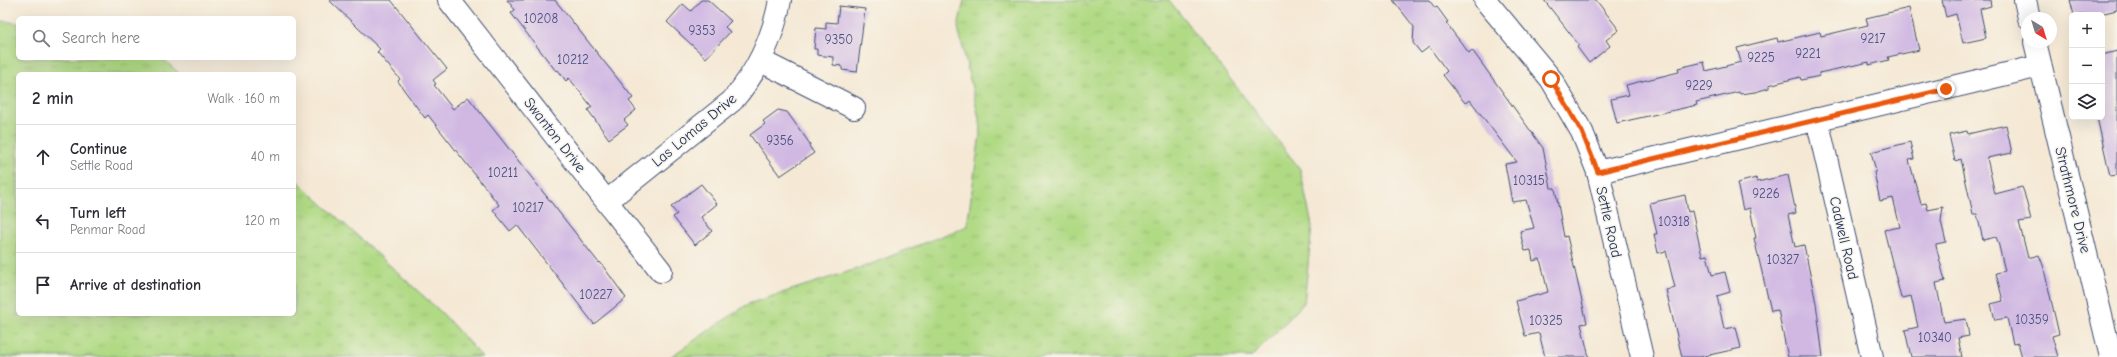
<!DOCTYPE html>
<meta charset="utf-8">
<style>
:root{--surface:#fff;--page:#f2f2f3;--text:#2b2b33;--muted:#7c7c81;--line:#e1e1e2}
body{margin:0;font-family:"Comic Neue",sans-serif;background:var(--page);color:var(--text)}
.controls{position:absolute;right:12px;top:12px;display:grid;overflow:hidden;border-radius:6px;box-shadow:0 4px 16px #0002}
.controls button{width:36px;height:36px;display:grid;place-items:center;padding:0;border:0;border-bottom:1px solid var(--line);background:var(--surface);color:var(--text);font:20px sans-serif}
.compass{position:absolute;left:2021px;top:12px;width:36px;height:36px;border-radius:50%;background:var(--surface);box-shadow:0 4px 16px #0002;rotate:142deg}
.stop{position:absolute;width:12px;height:12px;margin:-9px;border:3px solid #ea580c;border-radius:50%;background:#fff}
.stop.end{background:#ea580c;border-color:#fff;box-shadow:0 1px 4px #0008}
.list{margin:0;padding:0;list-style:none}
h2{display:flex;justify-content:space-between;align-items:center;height:52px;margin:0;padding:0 16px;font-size:17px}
h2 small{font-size:13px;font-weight:400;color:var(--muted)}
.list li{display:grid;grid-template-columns:26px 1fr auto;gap:12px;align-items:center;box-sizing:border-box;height:64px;padding:0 16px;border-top:1px solid var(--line)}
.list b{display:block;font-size:15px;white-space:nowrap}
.list p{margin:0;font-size:13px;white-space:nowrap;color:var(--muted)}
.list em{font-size:13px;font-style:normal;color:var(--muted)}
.icon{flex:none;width:22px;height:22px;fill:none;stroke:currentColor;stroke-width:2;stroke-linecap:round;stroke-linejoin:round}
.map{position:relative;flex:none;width:2117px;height:357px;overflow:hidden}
.search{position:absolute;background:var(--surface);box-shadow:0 4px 16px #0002;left:16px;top:16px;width:280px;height:44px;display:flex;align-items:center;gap:10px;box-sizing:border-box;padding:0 14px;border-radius:6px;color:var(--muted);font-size:15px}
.panel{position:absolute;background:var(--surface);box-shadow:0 4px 16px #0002;left:16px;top:72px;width:280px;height:244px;border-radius:6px}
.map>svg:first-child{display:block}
.grass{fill:url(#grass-tufts);stroke:#668472}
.building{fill:#d0b8e3}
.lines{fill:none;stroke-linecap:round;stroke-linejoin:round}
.minor-casing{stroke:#3c4b70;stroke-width:24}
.minor{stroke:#fff;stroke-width:22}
.route{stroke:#ea580c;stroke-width:5}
.labels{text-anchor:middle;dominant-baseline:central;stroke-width:3;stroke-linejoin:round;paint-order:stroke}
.number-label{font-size:13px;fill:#48517f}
.street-label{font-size:15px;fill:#1b2f5e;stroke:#f7f3e8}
</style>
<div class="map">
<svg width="2117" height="357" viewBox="0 0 2117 357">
<defs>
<pattern id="grass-tufts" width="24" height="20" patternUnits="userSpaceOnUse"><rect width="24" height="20" fill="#b1da85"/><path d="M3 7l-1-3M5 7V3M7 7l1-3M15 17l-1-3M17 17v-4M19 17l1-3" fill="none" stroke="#98bb75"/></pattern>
</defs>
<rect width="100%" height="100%" fill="#f7f3e8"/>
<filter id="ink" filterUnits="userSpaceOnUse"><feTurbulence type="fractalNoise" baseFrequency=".025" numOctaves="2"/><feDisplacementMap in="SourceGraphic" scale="8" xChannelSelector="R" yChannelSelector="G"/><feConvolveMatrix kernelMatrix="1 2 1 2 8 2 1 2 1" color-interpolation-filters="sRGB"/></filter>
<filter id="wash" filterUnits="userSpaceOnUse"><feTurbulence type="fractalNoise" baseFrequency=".012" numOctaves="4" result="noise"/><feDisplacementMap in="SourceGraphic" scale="16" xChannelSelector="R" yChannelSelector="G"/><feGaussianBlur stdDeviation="0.9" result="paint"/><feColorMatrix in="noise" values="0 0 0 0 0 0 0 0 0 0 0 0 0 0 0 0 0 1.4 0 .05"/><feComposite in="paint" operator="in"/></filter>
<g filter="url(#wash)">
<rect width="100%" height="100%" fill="#f5e9d5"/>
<g class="grass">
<polygon points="964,0 1169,0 1300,169 1312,226 1304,303 1252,357 670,357 748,304 866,266 967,226 981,127 958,27"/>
<polygon points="0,21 18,23 18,58 162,58 180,74 18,74 18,314 294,314 294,178 442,313 482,357 0,357"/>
</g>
<g id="blocks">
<g class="building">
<polygon points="329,0 391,0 447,69 433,80 436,84 434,85 453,109 468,97 599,263 600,262 626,298 594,324 517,225 510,231 493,210 499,205 428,115 425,118 404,90 398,81 400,79 377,52 380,49"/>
<polygon points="507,0 555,0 633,98 629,101 636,110 624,120 628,125 609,139 588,110 592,107 569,78 566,81 558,70 556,71 511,13 515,10"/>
<polygon points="701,0 708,0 731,21 725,27 730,32 706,58 667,22 683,4 691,11"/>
<polygon points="1393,0 1429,0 1435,8 1437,7 1448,22 1446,23 1469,53 1472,50 1543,148 1551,188 1555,188 1564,237 1567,236 1587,323 1581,324 1589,357 1545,357 1539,333 1525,336 1516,301 1548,292 1540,259 1533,261 1531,250 1525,251 1523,245 1520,231 1534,228 1526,200 1512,202 1505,164 1517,162 1470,100 1465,103 1443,75 1447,71 1429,47 1421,53 1413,43 1414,27"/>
<polygon points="1544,0 1596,0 1619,30 1606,40 1610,46 1589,63 1577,47 1579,45"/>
<polygon points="1942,0 1990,0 1991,6 1980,9 1986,38 1963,43 1956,14 1946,17"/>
<polygon points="2070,0 2117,0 2117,10 2096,15 2074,15"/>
<polygon points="839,6 865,9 857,72 842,70 842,66 833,65 833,57 817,55 817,49 814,49 816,28 826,29 826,22 837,23"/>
<polygon points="1909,8 1919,50 1888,57 1889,60 1869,65 1869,62 1819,73 1820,76 1801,80 1800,77 1769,85 1769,88 1755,92 1740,94 1739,92 1696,102 1697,105 1617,123 1611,99 1629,95 1626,85 1679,72 1678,68 1704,62 1706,71 1741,62 1737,48 1777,38 1778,42 1820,32 1821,36 1868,25 1866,18"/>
<polygon points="2117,51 2117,175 2110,176 2097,117 2102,117 2102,55"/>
<polygon points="778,110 787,112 810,144 809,146 814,153 780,176 750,135 765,124 763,121"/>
<polygon points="2006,125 2012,153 1987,158 1995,194 2022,187 2024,192 2031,220 2019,222 2028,258 2039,255 2043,265 2059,334 2052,336 2058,357 2022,357 2018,343 2013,344 2007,318 1995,320 1991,304 2003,301 1996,273 2005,271 1998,242 1996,237 1983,240 1977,214 1973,214 1961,159 1955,161 1949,135 1967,131 1968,134"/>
<polygon points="1910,142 1914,159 1909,160 1921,204 1926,203 1928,210 1943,207 1941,221 1946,242 1936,244 1936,246 1945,281 1936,283 1944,322 1966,319 1969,336 1958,338 1962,357 1911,357 1905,330 1918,327 1911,296 1901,298 1884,230 1900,227 1893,198 1880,201 1874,172 1876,171 1871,152"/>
<polygon points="1788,175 1796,213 1788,215 1795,247 1804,245 1816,303 1823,357 1788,357 1778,310 1771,311 1754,238 1756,238 1750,208 1743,210 1737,183 1756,178 1757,182"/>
<polygon points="701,184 717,204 701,217 712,231 695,245 673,217 677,214 671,207"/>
<polygon points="1685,195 1688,212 1692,211 1702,256 1707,255 1712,275 1725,272 1730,292 1717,296 1724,329 1736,327 1741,348 1700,357 1682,357 1666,290 1675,288 1666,251 1658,253 1654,234 1657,234 1650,203"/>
</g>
</g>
</g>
<g filter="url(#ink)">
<use href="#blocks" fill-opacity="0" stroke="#3c4b70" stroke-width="1"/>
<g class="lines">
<defs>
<g id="minor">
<polyline points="449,0 661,271"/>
<polyline points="1485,0 1551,79 1582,132 1598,172 1642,357"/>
<polyline points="2025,0 2029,18"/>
<polyline points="2035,42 2111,357"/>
<polyline points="761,61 854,108"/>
<polyline points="1817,119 1872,357"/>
<polyline points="1598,172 2040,66"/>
<path d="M607 201 732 101C758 71 773 39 780 0"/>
</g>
</defs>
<use href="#minor" class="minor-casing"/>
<use href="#minor" class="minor"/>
</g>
</g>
<g class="lines" filter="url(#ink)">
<polyline class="route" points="1551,79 1582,132 1598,172 1946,89"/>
</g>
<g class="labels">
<g class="number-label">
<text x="541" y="18">10208</text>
<text x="702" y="30">9353</text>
<text x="1873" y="38">9217</text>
<text x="839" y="39">9350</text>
<text x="1808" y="53">9221</text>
<text x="1761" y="57">9225</text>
<text x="573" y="59">10212</text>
<text x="1699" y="85">9229</text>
<text x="780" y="140">9356</text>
<text x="503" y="172">10211</text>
<text x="1529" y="180">10315</text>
<text x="1766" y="193">9226</text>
<text x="528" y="207">10217</text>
<text x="1674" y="221">10318</text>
<text x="1783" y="259">10327</text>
<text x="596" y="294">10227</text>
<text x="2032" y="319">10359</text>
<text x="1546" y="320">10325</text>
<text x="1935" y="337">10340</text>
</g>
<g class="street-label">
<text transform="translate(694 130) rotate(-40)">Las Lomas Drive</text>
<text transform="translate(555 135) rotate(52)">Swanton Drive</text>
<text transform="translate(2073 200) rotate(76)">Strathmore Drive</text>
<text transform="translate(1609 222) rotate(77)">Settle Road</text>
<text transform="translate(1844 238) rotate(77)">Cadwell Road</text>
</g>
</g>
</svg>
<div class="controls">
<button>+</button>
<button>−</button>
<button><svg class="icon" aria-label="layers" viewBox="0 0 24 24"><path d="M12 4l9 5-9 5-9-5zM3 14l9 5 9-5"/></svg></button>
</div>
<svg class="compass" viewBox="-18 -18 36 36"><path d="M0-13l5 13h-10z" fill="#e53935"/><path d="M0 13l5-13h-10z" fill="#7c7c81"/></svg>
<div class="stop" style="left:1551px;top:79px"></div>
<div class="stop end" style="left:1946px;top:89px"></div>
<div class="search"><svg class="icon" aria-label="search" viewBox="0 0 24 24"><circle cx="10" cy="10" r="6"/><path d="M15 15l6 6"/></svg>Search here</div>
<section class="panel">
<h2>2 min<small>Walk · 160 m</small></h2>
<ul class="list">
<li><svg class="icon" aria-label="ahead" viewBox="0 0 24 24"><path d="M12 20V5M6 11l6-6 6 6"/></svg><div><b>Continue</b><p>Settle Road</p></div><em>40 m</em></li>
<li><svg class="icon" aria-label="left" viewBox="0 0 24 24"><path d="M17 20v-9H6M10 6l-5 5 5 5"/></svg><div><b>Turn left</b><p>Penmar Road</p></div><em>120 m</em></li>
<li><svg class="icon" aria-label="arrive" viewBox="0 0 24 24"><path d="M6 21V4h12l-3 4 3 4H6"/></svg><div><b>Arrive at destination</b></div></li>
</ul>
</section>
</div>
